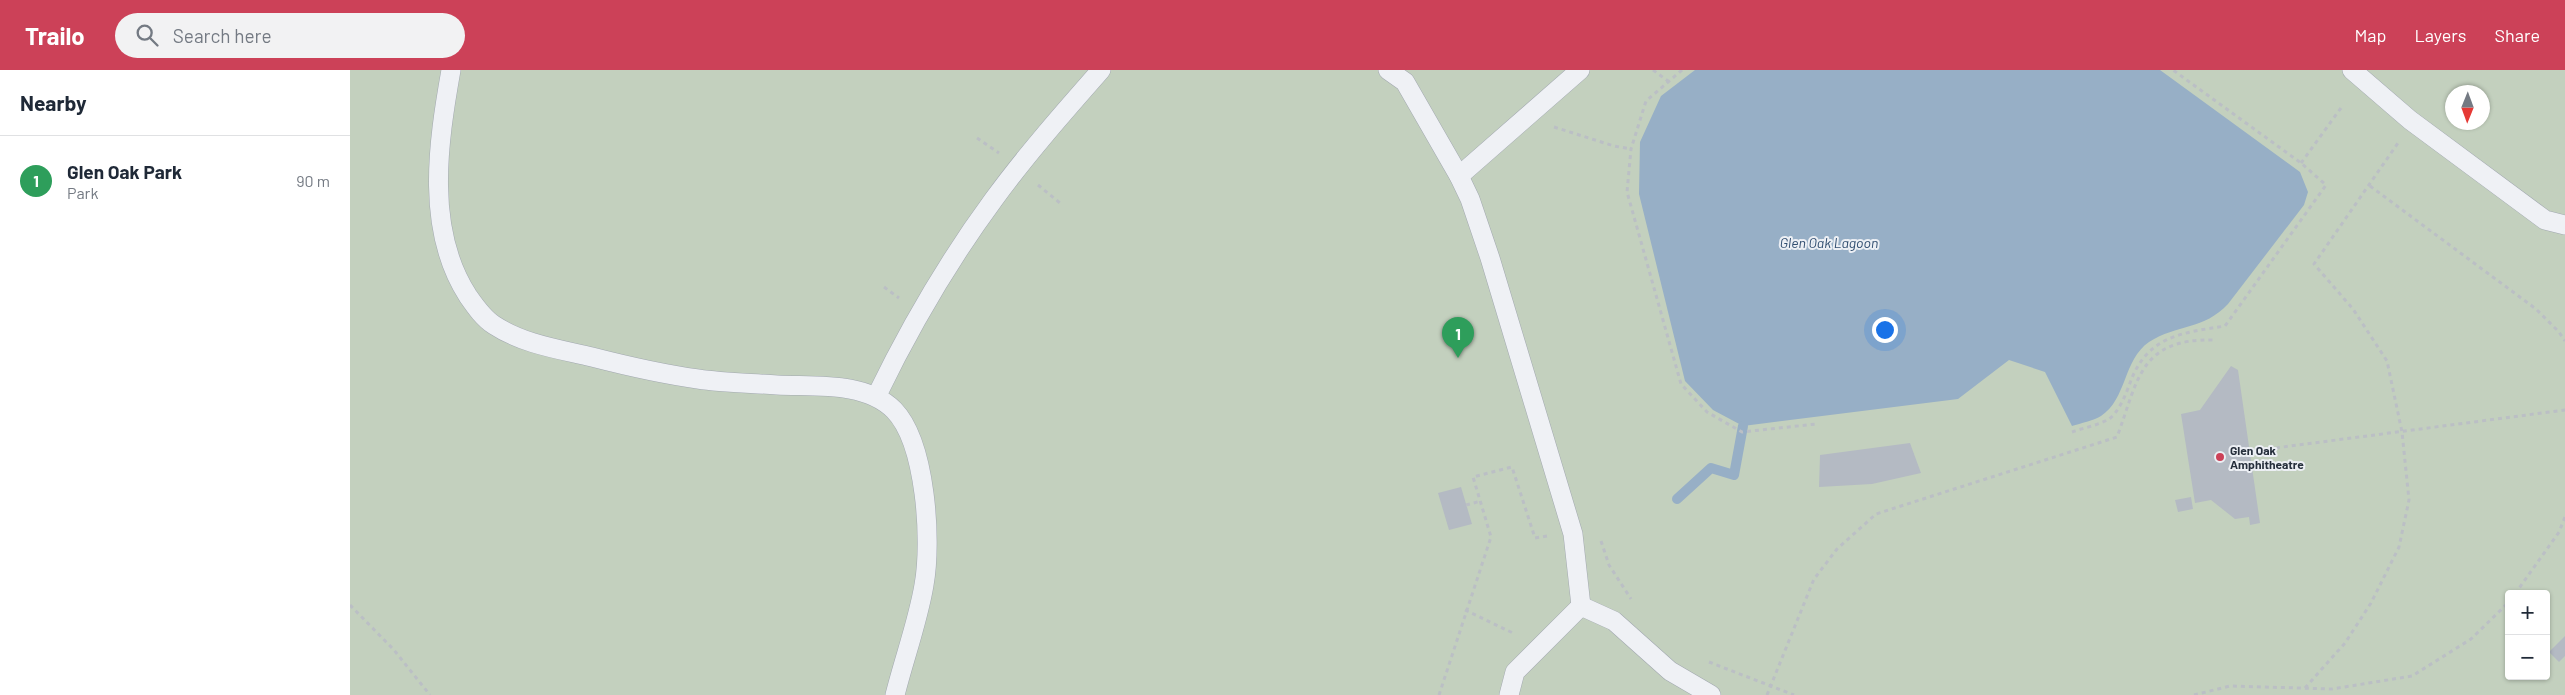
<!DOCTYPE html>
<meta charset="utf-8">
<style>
:root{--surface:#fff;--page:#f2f2f3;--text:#1f2937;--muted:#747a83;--line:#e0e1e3;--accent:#cc4158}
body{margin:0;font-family:Barlow,sans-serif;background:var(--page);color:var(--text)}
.controls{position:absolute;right:15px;bottom:15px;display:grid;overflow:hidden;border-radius:5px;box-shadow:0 1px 4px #0004}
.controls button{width:45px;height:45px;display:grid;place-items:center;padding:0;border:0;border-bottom:1px solid var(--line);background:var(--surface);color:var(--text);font:25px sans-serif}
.compass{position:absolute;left:2095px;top:15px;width:45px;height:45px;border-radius:50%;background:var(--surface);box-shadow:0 1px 4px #0004;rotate:181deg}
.you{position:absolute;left:1534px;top:259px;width:18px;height:18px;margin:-12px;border:4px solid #fff;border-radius:50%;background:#1a73e8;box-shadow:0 0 0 8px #1a73e833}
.badge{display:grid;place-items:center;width:32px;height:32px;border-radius:50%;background:var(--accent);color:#fff;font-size:16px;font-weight:700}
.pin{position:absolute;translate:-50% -41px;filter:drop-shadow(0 1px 2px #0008)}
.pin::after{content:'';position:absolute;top:26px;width:18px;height:15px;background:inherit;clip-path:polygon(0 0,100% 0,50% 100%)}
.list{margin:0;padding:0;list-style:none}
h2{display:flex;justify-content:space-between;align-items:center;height:65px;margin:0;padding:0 20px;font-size:21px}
h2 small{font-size:16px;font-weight:400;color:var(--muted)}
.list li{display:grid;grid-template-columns:32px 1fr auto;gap:15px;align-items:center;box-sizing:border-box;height:90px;padding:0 20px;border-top:1px solid var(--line)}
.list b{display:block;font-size:19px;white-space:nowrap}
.list p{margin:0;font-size:16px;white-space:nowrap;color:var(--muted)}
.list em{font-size:16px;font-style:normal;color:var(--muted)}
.icon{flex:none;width:28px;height:28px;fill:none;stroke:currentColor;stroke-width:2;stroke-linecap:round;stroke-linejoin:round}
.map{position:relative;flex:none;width:2215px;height:625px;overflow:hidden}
header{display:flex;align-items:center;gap:30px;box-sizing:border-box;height:70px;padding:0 25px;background:var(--accent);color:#fff}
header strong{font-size:24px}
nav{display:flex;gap:28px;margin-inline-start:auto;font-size:18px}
.search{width:350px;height:45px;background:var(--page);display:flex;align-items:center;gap:12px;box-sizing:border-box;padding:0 18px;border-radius:28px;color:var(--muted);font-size:19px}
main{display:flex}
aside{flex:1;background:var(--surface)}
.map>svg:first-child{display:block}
.green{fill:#c3d0be;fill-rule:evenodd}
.water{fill:#97afc6}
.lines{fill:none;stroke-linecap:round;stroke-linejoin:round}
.stream{stroke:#97afc6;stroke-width:10}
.building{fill:#b4bac3}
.service-casing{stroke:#a2a8b0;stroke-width:20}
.path{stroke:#bbbfc5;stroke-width:3;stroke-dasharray:4 4;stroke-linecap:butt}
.service{stroke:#eff1f5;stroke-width:19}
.poi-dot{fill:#cc4158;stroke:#eceff4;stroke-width:2}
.labels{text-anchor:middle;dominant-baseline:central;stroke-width:4;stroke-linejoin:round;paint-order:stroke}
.poi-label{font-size:12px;font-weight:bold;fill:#262f3c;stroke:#eceff4;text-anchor:start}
.water-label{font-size:14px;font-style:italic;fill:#314e70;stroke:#eceff4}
</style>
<header>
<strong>Trailo</strong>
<div class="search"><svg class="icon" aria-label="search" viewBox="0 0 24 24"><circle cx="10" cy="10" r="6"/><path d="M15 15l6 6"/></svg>Search here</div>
<nav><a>Map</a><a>Layers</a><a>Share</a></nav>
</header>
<main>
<aside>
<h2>Nearby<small></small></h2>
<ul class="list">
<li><span class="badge" style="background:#2e9e5b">1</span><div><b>Glen Oak Park</b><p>Park</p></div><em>90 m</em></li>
</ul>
</aside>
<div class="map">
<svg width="2215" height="625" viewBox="0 0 2215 625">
<rect width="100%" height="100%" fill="#dce1e6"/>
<path class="green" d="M0 0H2215V625H0ZM2102 22H2132V52H2102ZM2159 524H2196V606H2159Z"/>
<path class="water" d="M1345 0H1810L1950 102 1958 122 1954 135 1878 234C1854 260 1827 254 1799 272 1773 290 1777 329 1751 346 1743 351 1731 353 1722 356L1695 302 1659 290 1608 329 1393 356 1363 340 1335 311 1289 124 1290 72 1311 26Z"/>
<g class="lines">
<polyline class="stream" points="1327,429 1361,398 1384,405 1393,356"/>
</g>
<g class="building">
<polygon points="1881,296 1888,300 1910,453 1900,455 1899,447 1885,449 1861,430 1845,433 1831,344 1850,340"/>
<polygon points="1560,373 1571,403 1522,414 1469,417 1470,385"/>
<polygon points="1111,417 1122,454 1099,460 1088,423"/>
<polygon points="1841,427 1843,439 1828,442 1825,430"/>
<polygon points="2215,566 2215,586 2209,592 2199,582"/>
</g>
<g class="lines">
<defs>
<g id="service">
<path d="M101 0C88 73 75 160 118 226 125 236 133 248 144 255 173 274 208 279 242 287 277 296 312 304 348 309 374 313 400 313 427 315 464 317 515 311 544 340 576 373 582 471 574 515 568 551 554 589 545 625"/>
<polyline points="1038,0 1055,12 1109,106 1120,129 1140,188 1223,464 1231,536"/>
<polyline points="2002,0 2060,50 2195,150 2215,155"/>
<polyline points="1109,106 1230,0"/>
<path d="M527 325C560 257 599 190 644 129 677 84 714 42 751 0"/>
<polyline points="1231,536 1264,551 1320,601 1361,625"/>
<polyline points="1159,625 1165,602 1231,536"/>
</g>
</defs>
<use href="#service" class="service-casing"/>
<g class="path">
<polyline points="1303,0 1318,11"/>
<polyline points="1332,0 1296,31 1281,79 1277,122 1331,314 1357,342 1392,362 1466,354"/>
<polyline points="1204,57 1264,76 1281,79"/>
<polyline points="627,68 649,83"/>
<polyline points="1951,93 1991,38"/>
<polyline points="688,115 710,133"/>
<polyline points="2020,116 2186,239 2209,262 2215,271"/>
<polyline points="534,217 549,228"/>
<path d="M1722 362C1733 358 1749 355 1759 349 1769 342 1776 324 1780 313 1797 266 1831 263 1875 256L1976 115 1951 93 1823 0"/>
<polyline points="1910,380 2215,340"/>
<polyline points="1116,435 1131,431"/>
<polyline points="1251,471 1259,495 1281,529"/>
<polyline points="2165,524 2209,462 2215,447"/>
<polyline points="0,535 44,580 80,625"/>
<polyline points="1115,540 1165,564"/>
<polyline points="1359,592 1444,625"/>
<polyline points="1955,618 1995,573 2021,533 2049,477 2059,430 2052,362 2037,291 2003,239 1964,194 2048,73"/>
<polyline points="1089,625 1141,467 1123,407 1162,397 1185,468 1197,466"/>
<path d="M1417 625 1464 509 1487 479 1526 444 1767 367C1788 311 1789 268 1864 270"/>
<polyline points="1844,625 1880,616 1982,619 2062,606 2121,569 2159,532"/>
</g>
<use href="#service" class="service"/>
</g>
<circle class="poi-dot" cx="1870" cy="387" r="5"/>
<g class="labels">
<g class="poi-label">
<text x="1880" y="380">Glen Oak<tspan x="1880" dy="14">Amphitheatre</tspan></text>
</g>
<g class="water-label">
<text x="1479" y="172">Glen Oak Lagoon</text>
</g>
</g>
</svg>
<div class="controls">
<button>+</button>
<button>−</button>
</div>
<svg class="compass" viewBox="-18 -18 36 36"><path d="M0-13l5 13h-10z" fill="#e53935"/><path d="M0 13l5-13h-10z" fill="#747a83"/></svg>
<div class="you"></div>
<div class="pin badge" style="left:1108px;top:288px;background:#2e9e5b">1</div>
</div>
</main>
